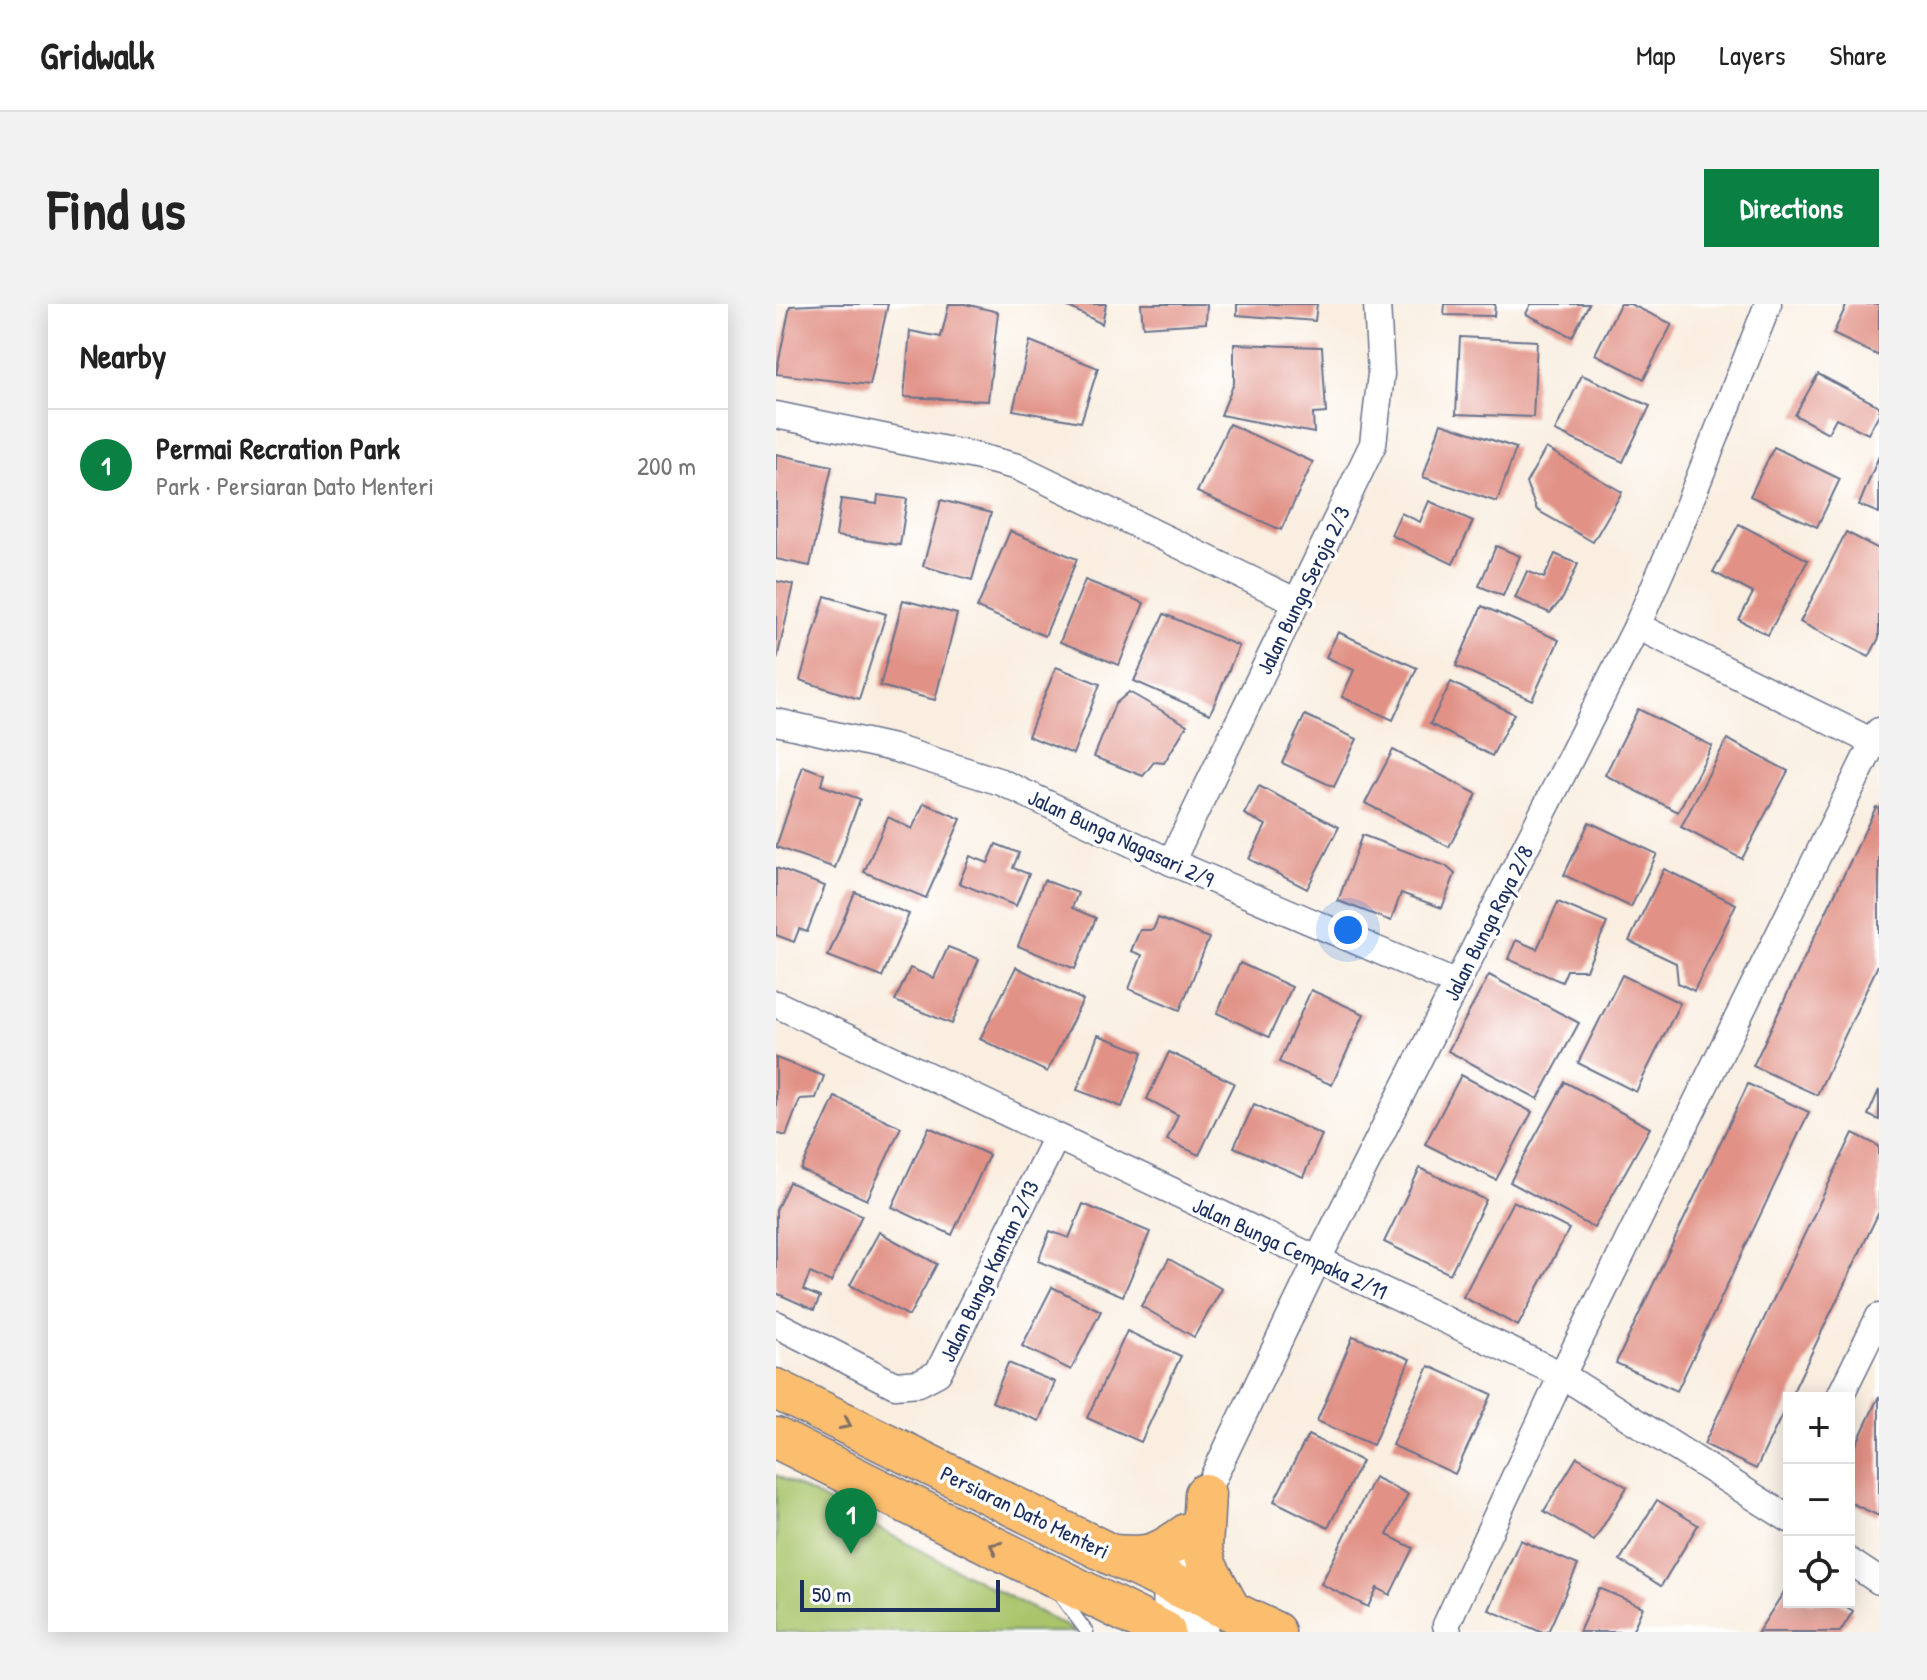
<!DOCTYPE html>
<meta charset="utf-8">
<style>
:root{--surface:#fff;--page:#f2f2f2;--text:#222;--muted:#767676;--line:#e0e0e0;--accent:#0b8043}
body{margin:0;font-family:"Patrick Hand",sans-serif;background:var(--page);color:var(--text)}
.controls{position:absolute;right:24px;bottom:24px;display:grid;overflow:hidden;border-radius:0px;box-shadow:0 4px 20px #0003}
.controls button{width:72px;height:72px;display:grid;place-items:center;padding:0;border:0;border-bottom:2px solid var(--line);background:var(--surface);color:var(--text);font:40px sans-serif}
.scale{position:absolute;left:24px;bottom:20px;width:200px;box-sizing:border-box;padding-left:8px;border:4px solid #1b2f5e;border-top:0;font-size:22px;line-height:28px;white-space:nowrap;color:#1b2f5e;-webkit-text-stroke:6px #fff;paint-order:stroke}
.you{position:absolute;left:572px;top:626px;width:28px;height:28px;margin:-20px;border:6px solid #fff;border-radius:50%;background:#1a73e8;box-shadow:0 0 0 12px #1a73e833}
.badge{display:grid;place-items:center;width:52px;height:52px;border-radius:50%;background:var(--accent);color:#fff;font-size:26px;font-weight:700}
.pin{position:absolute;translate:-50% -66px;filter:drop-shadow(0 2px 4px #0008)}
.pin::after{content:'';position:absolute;top:42px;width:28px;height:24px;background:inherit;clip-path:polygon(0 0,100% 0,50% 100%)}
.list{margin:0;padding:0;list-style:none}
h2{display:flex;justify-content:space-between;align-items:center;height:104px;margin:0;padding:0 32px;font-size:34px}
h2 small{font-size:26px;font-weight:400;color:var(--muted)}
.list li{display:grid;grid-template-columns:52px 1fr auto;gap:24px;align-items:center;box-sizing:border-box;height:112px;padding:0 32px;border-top:2px solid var(--line)}
.list b{display:block;font-size:30px;white-space:nowrap}
.list p{margin:0;font-size:26px;white-space:nowrap;color:var(--muted)}
.list em{font-size:26px;font-style:normal;color:var(--muted)}
.icon{flex:none;width:44px;height:44px;fill:none;stroke:currentColor;stroke-width:2;stroke-linecap:round;stroke-linejoin:round}
.map{position:relative;flex:none;width:1103px;height:1328px;overflow:hidden;border-radius:0px}
header{display:flex;align-items:center;gap:48px;box-sizing:border-box;height:112px;padding:0 40px;background:var(--surface);border-bottom:2px solid var(--line)}
header strong{font-size:38px}
nav{display:flex;gap:44px;margin-inline-start:auto;font-size:28px}
.intro{display:flex;align-items:center;justify-content:space-between;box-sizing:border-box;height:192px;padding:0 48px}
h1{margin:0;font-size:56px}
.button{padding:20px 36px;border-radius:0px;background:var(--accent);color:#fff;font-size:28px;font-weight:700}
main{display:flex;gap:48px;padding:0 48px}
aside{flex:1;background:var(--surface);border-radius:0px;box-shadow:0 4px 20px #0003}
.map>svg:first-child{display:block}
.green{fill:#a9c46a;stroke:#627a64;stroke-width:2}
.building{fill:#e19185}
.lines{fill:none;stroke-linecap:round;stroke-linejoin:round}
.service-casing{stroke:#69728c;stroke-width:15}
.minor-casing{stroke:#69728c;stroke-width:29}
.primary-casing{stroke:#69728c;stroke-width:43}
.service{stroke:#fff;stroke-width:12}
.minor{stroke:#fff;stroke-width:26}
.primary{stroke:#fbbd6e;stroke-width:40}
.oneway{stroke:#806f65}
.labels{text-anchor:middle;dominant-baseline:central;stroke-width:7;stroke-linejoin:round;paint-order:stroke}
.street-label{font-size:22px;fill:#1b2f5e;stroke:#fff}
</style>
<header>
<strong>Gridwalk</strong>
<nav><a>Map</a><a>Layers</a><a>Share</a></nav>
</header>
<div class="intro"><h1>Find us</h1><a class="button">Directions</a></div>
<main>
<aside>
<h2>Nearby<small></small></h2>
<ul class="list">
<li><span class="badge">1</span><div><b>Permai Recration Park</b><p>Park · Persiaran Dato Menteri</p></div><em>200 m</em></li>
</ul>
</aside>
<div class="map">
<svg width="1103" height="1328" viewBox="0 0 1103 1328">
<rect width="100%" height="100%" fill="#fff"/>
<filter id="ink" filterUnits="userSpaceOnUse"><feTurbulence type="fractalNoise" baseFrequency=".0125" numOctaves="2"/><feDisplacementMap in="SourceGraphic" scale="16" xChannelSelector="R" yChannelSelector="G"/><feConvolveMatrix kernelMatrix="1 2 1 2 8 2 1 2 1" color-interpolation-filters="sRGB"/></filter>
<filter id="wash" filterUnits="userSpaceOnUse"><feTurbulence type="fractalNoise" baseFrequency=".006" numOctaves="4" result="noise"/><feDisplacementMap in="SourceGraphic" scale="32" xChannelSelector="R" yChannelSelector="G"/><feGaussianBlur stdDeviation="1.8" result="paint"/><feColorMatrix in="noise" values="0 0 0 0 0 0 0 0 0 0 0 0 0 0 0 0 0 1.4 0 .05"/><feComposite in="paint" operator="in"/></filter>
<g filter="url(#wash)">
<rect width="100%" height="100%" fill="#f9eee0"/>
<polygon class="green" points="0,1171 301,1328 0,1328"/>
<g id="blocks">
<g class="building">
<polygon points="55,0 112,0 94,81 0,70 14,2"/>
<polygon points="173,0 189,0 222,8 212,97 128,93 134,27 165,33"/>
<polygon points="287,0 330,0 326,20"/>
<polygon points="365,0 431,0 430,19 367,23"/>
<polygon points="461,0 541,0 539,17 461,11"/>
<polygon points="669,0 719,0 718,12 668,11"/>
<polygon points="755,0 813,0 796,33 750,10"/>
<polygon points="844,0 854,0 896,20 868,75 819,50"/>
<polygon points="1071,0 1103,0 1103,52 1057,30"/>
<polygon points="684,33 761,37 757,113 680,110"/>
<polygon points="254,37 322,64 305,118 237,106"/>
<polygon points="458,40 546,43 550,109 537,110 538,129 445,111 458,79"/>
<polygon points="1042,70 1103,102 1103,110 1092,130 1060,114 1052,129 1019,111"/>
<polygon points="806,71 874,102 847,158 779,127"/>
<polygon points="665,119 740,144 721,198 647,173"/>
<polygon points="453,120 537,158 505,226 421,188"/>
<polygon points="998,143 1064,175 1041,223 974,192"/>
<polygon points="770,144 846,188 817,238 761,206 750,179"/>
<polygon points="0,150 56,162 34,262 0,255"/>
<polygon points="1103,152 1103,209 1083,201"/>
<polygon points="102,191 131,195 124,241 60,232 65,195 101,200"/>
<polygon points="165,196 215,209 196,276 147,262"/>
<polygon points="653,197 697,217 677,260 615,231 625,209 644,218"/>
<polygon points="963,220 1032,256 992,331 963,316 977,289 937,268"/>
<polygon points="234,227 301,255 269,332 201,304"/>
<polygon points="1070,228 1103,245 1103,334 1093,353 1024,318"/>
<polygon points="720,242 744,252 727,292 703,282"/>
<polygon points="779,250 802,260 787,294 774,309 739,294 751,267 768,274"/>
<polygon points="309,276 368,299 343,361 284,338"/>
<polygon points="0,277 18,281 1,355 0,355"/>
<polygon points="49,292 110,310 83,395 24,376"/>
<polygon points="127,296 181,310 159,396 104,382"/>
<polygon points="706,302 783,336 756,396 680,362"/>
<polygon points="388,310 463,342 434,410 358,377"/>
<polygon points="562,328 641,364 617,416 566,393 578,366 550,353"/>
<polygon points="280,363 324,380 297,450 252,432"/>
<polygon points="675,378 738,410 716,452 654,420"/>
<polygon points="353,388 411,421 388,459 378,458 367,472 318,453 339,400"/>
<polygon points="862,405 936,442 902,508 829,471"/>
<polygon points="529,411 581,435 558,483 506,459"/>
<polygon points="951,435 1012,467 966,555 905,523"/>
<polygon points="617,446 701,490 673,543 589,499"/>
<polygon points="27,462 48,470 45,481 84,495 59,564 0,543"/>
<polygon points="483,482 563,523 531,585 473,555 490,521 468,510"/>
<polygon points="148,499 185,515 150,594 88,568 112,513 136,525"/>
<polygon points="1100,503 1103,504 1103,659 1041,791 977,762"/>
<polygon points="813,518 881,550 855,603 788,571"/>
<polygon points="586,531 670,562 679,570 666,604 625,589 615,617 562,597"/>
<polygon points="220,540 243,549 237,564 253,570 240,602 183,579 194,552 212,559"/>
<polygon points="0,564 49,582 31,628 23,625 18,638 0,631"/>
<polygon points="888,565 960,600 918,687 902,679 900,659 853,637"/>
<polygon points="268,576 302,589 296,604 320,614 299,665 242,642"/>
<polygon points="79,588 133,610 106,673 52,652"/>
<polygon points="782,598 831,619 810,666 791,666 786,678 732,655 740,636 761,645"/>
<polygon points="382,614 433,634 404,706 353,685 366,651 355,647 364,626 377,626"/>
<polygon points="172,643 203,655 176,720 119,697 134,664 158,674"/>
<polygon points="464,659 516,683 493,733 441,709"/>
<polygon points="240,663 307,696 271,768 204,735"/>
<polygon points="713,671 803,719 762,795 672,747"/>
<polygon points="846,671 904,699 860,788 802,759"/>
<polygon points="535,686 588,710 556,781 503,758"/>
<polygon points="322,731 367,748 346,803 301,786"/>
<polygon points="393,748 458,779 423,851 391,836 402,811 371,795"/>
<polygon points="0,754 48,772 40,794 24,795 10,832 0,829"/>
<polygon points="685,771 756,808 720,876 649,840"/>
<polygon points="789,778 874,824 818,924 734,878"/>
<polygon points="972,780 1033,808 901,1087 840,1059"/>
<polygon points="1103,786 1103,816 1092,811"/>
<polygon points="59,793 125,823 91,896 25,866"/>
<polygon points="478,800 546,831 527,873 458,843"/>
<polygon points="153,823 213,851 176,931 116,903"/>
<polygon points="1077,829 1103,842 1103,908 980,1165 928,1140"/>
<polygon points="644,864 710,896 674,970 608,938"/>
<polygon points="13,878 86,911 55,978 34,969 27,986 44,993 38,1006 0,989 0,906"/>
<polygon points="737,897 793,925 742,1022 687,993"/>
<polygon points="307,900 374,928 347,992 262,957 274,927 293,934"/>
<polygon points="103,928 161,960 133,1012 74,981"/>
<polygon points="393,955 446,985 418,1033 365,1002"/>
<polygon points="276,983 325,1007 295,1066 246,1042"/>
<polygon points="351,1027 405,1052 365,1138 311,1114"/>
<polygon points="577,1032 634,1055 597,1141 541,1117"/>
<polygon points="232,1059 279,1078 263,1117 216,1098"/>
<polygon points="653,1062 716,1090 679,1170 616,1141"/>
<polygon points="1103,1092 1103,1212 1073,1198 1073,1156"/>
<polygon points="532,1131 586,1157 552,1224 498,1197"/>
<polygon points="801,1153 851,1183 818,1237 768,1207"/>
<polygon points="598,1173 632,1190 611,1231 637,1244 614,1291 601,1284 592,1303 545,1280"/>
<polygon points="881,1196 922,1221 885,1282 844,1256"/>
<polygon points="744,1236 802,1261 772,1328 765,1328 713,1306"/>
<polygon points="1013,1280 1013,1298 1063,1298 1077,1307 1064,1328 982,1328"/>
<polygon points="823,1284 867,1303 856,1328 803,1328"/>
</g>
</g>
</g>
<g filter="url(#ink)">
<use href="#blocks" fill-opacity="0" stroke="#69728c" stroke-width="2"/>
<g class="lines">
<defs>
<polyline id="service" points="282,1289 311,1328"/>
<g id="minor">
<polyline points="0,111 199,152 242,163 521,298"/>
<polyline points="861,322 1103,441"/>
<polyline points="0,418 117,444 225,478 395,558 681,680"/>
<polyline points="395,558 597,140 605,70 601,0"/>
<polyline points="0,700 786,1071 1013,1215"/>
<polyline points="0,1020 119,1081 143,1079 162,1069 280,833"/>
<polyline points="1063,1094 1103,1013"/>
<polyline points="422,1205 541,957 861,322 899,235 992,0"/>
<polyline points="1073,1257 1103,1277"/>
<path d="M399 1264C382 1311 389 1306 429 1328"/>
<polyline points="672,1328 670,1321 786,1071 1103,427"/>
</g>
<g id="primary">
<polyline points="0,1085 336,1251 499,1328"/>
<polyline points="0,1134 389,1328"/>
<polyline points="429,1190 426,1245 431,1263 454,1305"/>
<path d="M336 1251C374 1254 381 1251 412 1229"/>
</g>
</defs>
<use href="#service" class="service-casing"/>
<use href="#minor" class="minor-casing"/>
<use href="#primary" class="primary-casing"/>
<use href="#service" class="service"/>
<use href="#minor" class="minor"/>
<use href="#primary" class="primary"/>
</g>
<defs><path id="oneway-chevron" d="M-2-3.5L2.5 0L-2 3.5" fill="none" stroke-width="1.6" stroke-linecap="round" stroke-linejoin="round" transform="scale(2)"/></defs>
<g class="oneway">
<use href="#oneway-chevron" transform="translate(70 1120) rotate(26)"/>
<use href="#oneway-chevron" transform="translate(219 1243) rotate(-154)"/>
</g>
</g>
<g class="labels">
<g class="street-label">
<text transform="translate(527 286) rotate(-64)">Jalan Bunga Seroja 2/3</text>
<text transform="translate(345 534) rotate(25)">Jalan Bunga Nagasari 2/9</text>
<text transform="translate(712 619) rotate(-63)">Jalan Bunga Raya 2/8</text>
<text transform="translate(514 944) rotate(25)">Jalan Bunga Cempaka 2/11</text>
<text transform="translate(213 967) rotate(-64)">Jalan Bunga Kantan 2/13</text>
<text transform="translate(249 1208) rotate(26)">Persiaran Dato Menteri</text>
</g>
</g>
</svg>
<div class="controls">
<button>+</button>
<button>−</button>
<button><svg class="icon" aria-label="locate" viewBox="0 0 24 24"><circle cx="12" cy="12" r="6"/><path d="M12 2v4M12 18v4M2 12h4M18 12h4"/></svg></button>
</div>
<div class="scale">50 m</div>
<div class="you"></div>
<div class="pin badge" style="left:75px;top:1250px">1</div>
</div>
</main>
